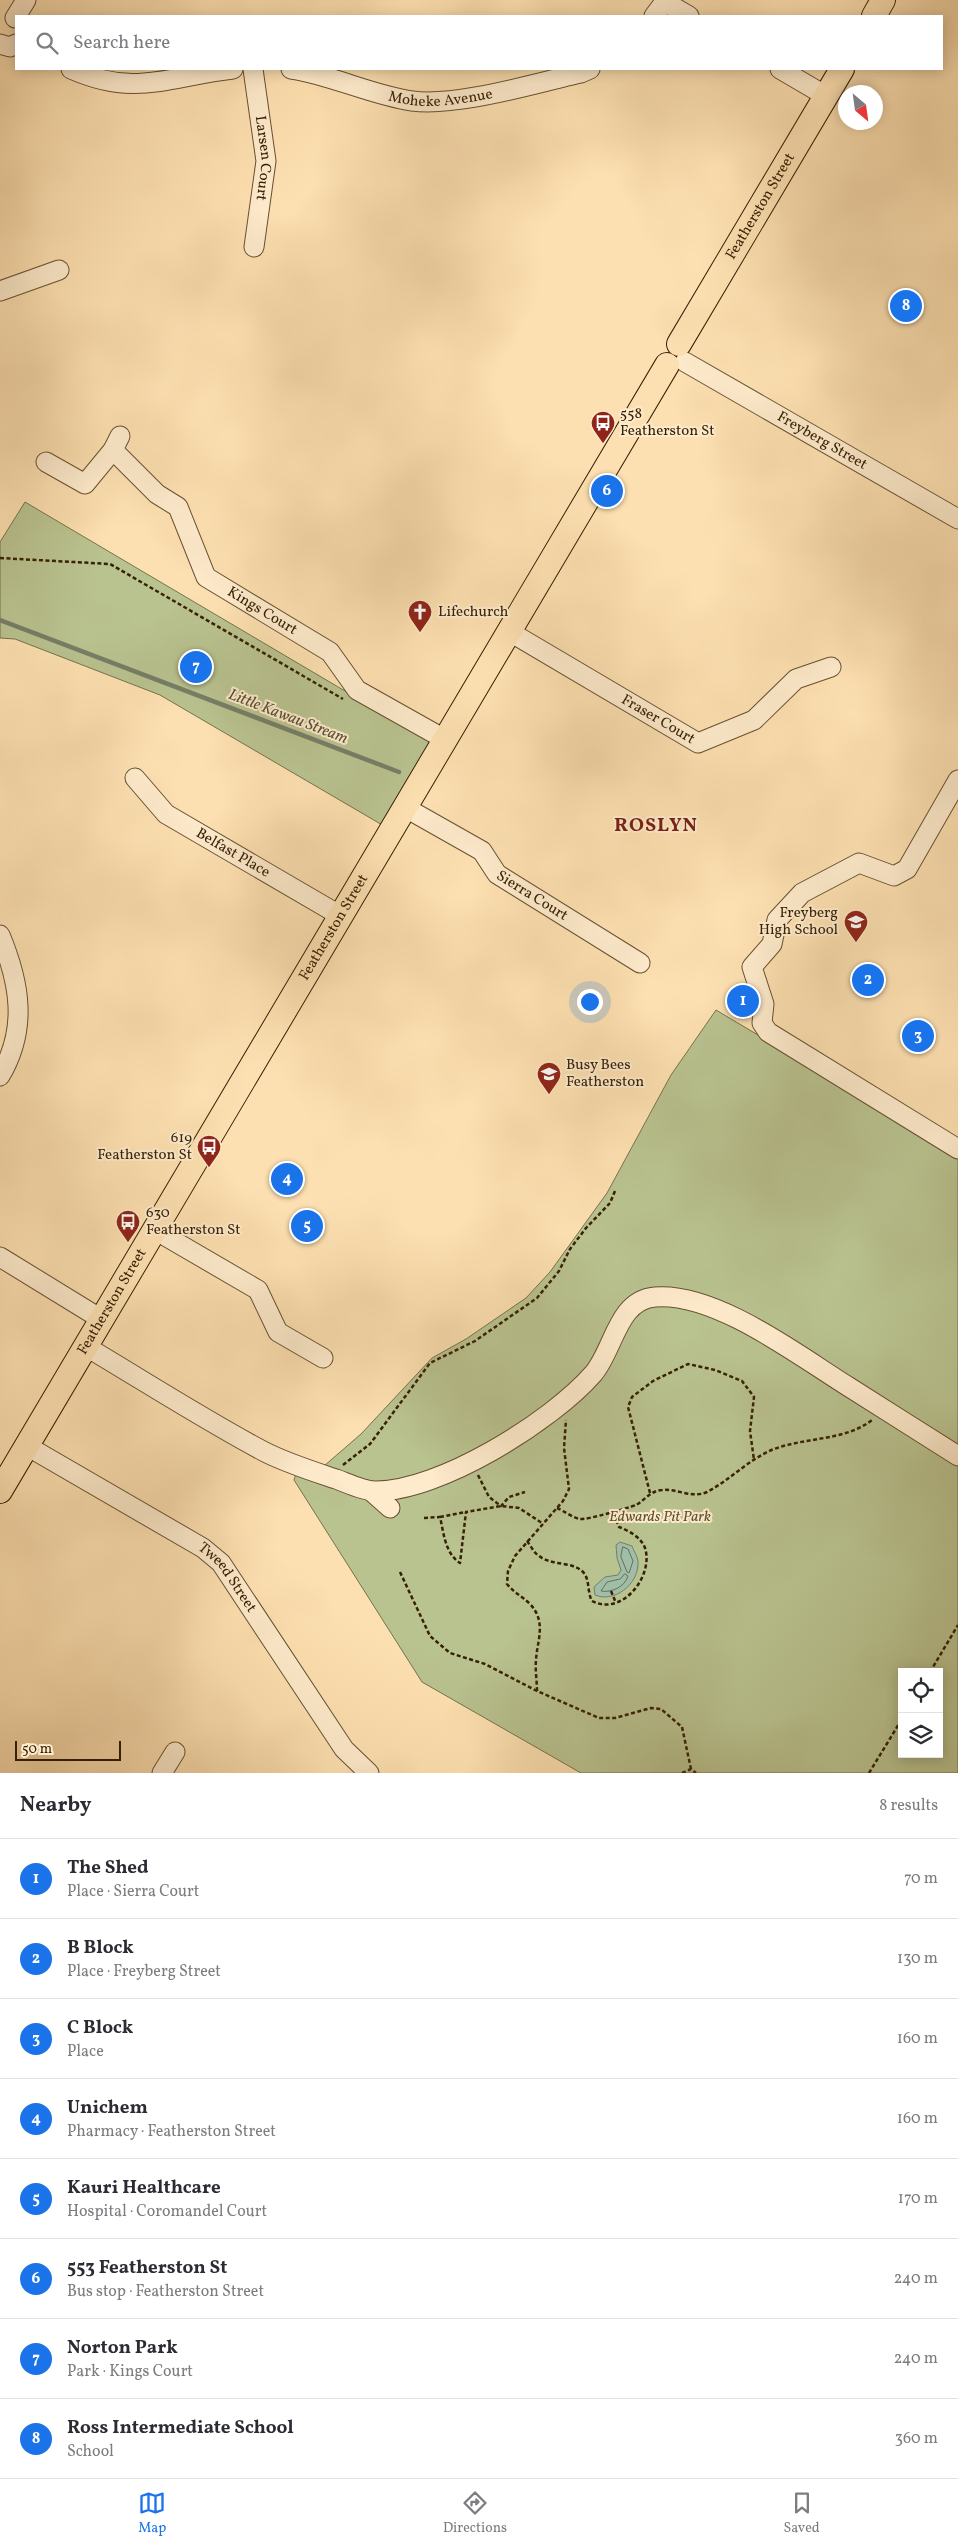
<!DOCTYPE html>
<meta charset="utf-8">
<style>
:root{--surface:#fff;--page:#f7f7f7;--text:#2b2b33;--muted:#7c7c81;--line:#e1e1e2;--accent:#1a73e8}
body{margin:0;font-family:Vollkorn,serif;background:var(--page);color:var(--text)}
.controls{position:absolute;right:15px;bottom:15px;display:grid;overflow:hidden;border-radius:0px;box-shadow:0 2px 12px #0003}
.controls button{width:45px;height:45px;display:grid;place-items:center;padding:0;border:0;border-bottom:1px solid var(--line);background:var(--surface);color:var(--text);font:25px sans-serif}
.compass{position:absolute;left:838px;top:85px;width:45px;height:45px;border-radius:50%;background:var(--surface);box-shadow:0 2px 12px #0003;rotate:151deg}
.scale{position:absolute;left:15px;bottom:12px;width:106px;box-sizing:border-box;padding-left:5px;border:2px solid #372106;border-top:0;font-size:14px;line-height:18px;white-space:nowrap;color:#372106;-webkit-text-stroke:4px #feebcc;paint-order:stroke}
.you{position:absolute;left:589px;top:1001px;width:18px;height:18px;margin:-12px;border:4px solid #fff;border-radius:50%;background:#1a73e8;box-shadow:0 0 0 8px #1a73e833}
.badge{display:grid;place-items:center;width:32px;height:32px;border-radius:50%;background:var(--accent);color:#fff;font-size:16px;font-weight:700}
.pin{position:absolute;translate:-50% -50%;border:2px solid #fff;box-shadow:0 1px 5px #0006}
.list{margin:0;padding:0;list-style:none}
h2{display:flex;justify-content:space-between;align-items:center;height:65px;margin:0;padding:0 20px;font-size:21px}
h2 small{font-size:16px;font-weight:400;color:var(--muted)}
.list li{display:grid;grid-template-columns:32px 1fr auto;gap:15px;align-items:center;box-sizing:border-box;height:80px;padding:0 20px;border-top:1px solid var(--line)}
.list b{display:block;font-size:19px;white-space:nowrap}
.list p{margin:0;font-size:16px;white-space:nowrap;color:var(--muted)}
.list em{font-size:16px;font-style:normal;color:var(--muted)}
.icon{flex:none;width:28px;height:28px;fill:none;stroke:currentColor;stroke-width:2;stroke-linecap:round;stroke-linejoin:round}
.map{position:relative;flex:none;width:958px;height:1773px;overflow:hidden}
.search{position:absolute;background:var(--surface);box-shadow:0 2px 12px #0003;left:15px;right:15px;top:15px;height:55px;display:flex;align-items:center;gap:12px;box-sizing:border-box;padding:0 18px;border-radius:0px;color:var(--muted);font-size:19px}
.sheet{height:705px;background:var(--surface)}
nav{display:flex;justify-content:space-around;align-items:center;box-sizing:border-box;height:70px;border-top:1px solid var(--line);background:var(--surface);font-size:14px;color:var(--muted)}
nav a{display:grid;justify-items:center;gap:2px}
nav .on{color:var(--accent)}
.map>svg:first-child{display:block}
.green{fill:#b9c390;stroke:#78724b;fill-rule:evenodd}
.water{fill:#a0bda7;stroke:#767f67}
.lines{fill:none;stroke-linecap:round;stroke-linejoin:round}
.shore{stroke:#6c6f56;stroke-width:1}
.stream{stroke:#767f67;stroke-width:4.5}
.minor-casing{stroke:#685131;stroke-width:21}
.major-casing{stroke:#372106;stroke-width:26}
.path{stroke:#372106;stroke-width:2.5;stroke-dasharray:4 2.5;stroke-linecap:butt}
.minor{stroke:#feebcc;stroke-width:19}
.major{stroke:#fde0b1;stroke-width:24}
.labels{text-anchor:middle;dominant-baseline:central;stroke-width:4;stroke-linejoin:round;paint-order:stroke}
.street-label{font-size:15px;fill:#372106;stroke:#feebcc}
.poi-label{font-size:15px;fill:#372106;stroke:#feebcc;text-anchor:start}
.park-label{font-size:15px;font-style:italic;fill:#5e522f;stroke:#feebcc}
.water-label{font-size:16px;font-style:italic;fill:#565036;stroke:#feebcc}
.district-label{font-size:20px;font-weight:bold;letter-spacing:1px;fill:#7a1f14;stroke:#feebcc}
</style>
<div class="map">
<svg width="958" height="1773" viewBox="0 0 958 1773">
<rect width="100%" height="100%" fill="#fde0b1"/>
<filter id="stains"><feTurbulence type="fractalNoise" baseFrequency=".004" numOctaves="4"/><feColorMatrix values="0 0 0 0 .2 0 0 0 0 .09 0 0 0 0 .02 0 0 0 .5 -.17"/></filter>
<radialGradient id="worn" r=".72"><stop offset=".6" stop-color="#630" stop-opacity="0"/><stop offset="1" stop-color="#630" stop-opacity=".3"/></radialGradient>
<g class="green">
<polygon points="25,502 433,743 384,826 160,695 15,639 0,638 0,542"/>
<path d="M716 1010 958 1154V1773H581L422 1682 294 1480 300 1460 324 1466 361 1434 432 1358 466 1339 526 1298 550 1272 607 1193 671 1075ZM902 1672H939V1754H902Z"/>
</g>
<path class="water" d="M620 1542 632 1546C634 1552 639 1558 638 1565 637 1585 614 1603 595 1595L594 1587 605 1577 618 1575 621 1570 617 1558 616 1545Z"/>
<g class="lines">
<g class="shore">
<polygon points="623,1547 628,1549 633,1561 629,1573 627,1572 621,1557"/>
<path d="M625 1574 628 1576C625 1587 611 1593 601 1591L607 1582 620 1579Z"/>
</g>
<polyline class="stream" points="0,620 399,772"/>
<defs>
<g id="minor">
<polyline points="665,2 689,16"/>
<polyline points="654,16 666,0"/>
<polyline points="15,18 26,0"/>
<polyline points="0,44 10,47 16,44"/>
<path d="M71 69C136 98 169 76 233 69"/>
<path id="s1" d="M253 69 266 161 254 247"/>
<path id="s2" d="M291 69C332 75 371 95 412 101 458 107 535 83 581 73L590 69"/>
<polyline points="780,69 826,96"/>
<polyline points="0,291 59,270"/>
<path id="s3" d="M685 362 958 519"/>
<path id="s4" d="M113 450 157 494 178 507 206 577 330 652 357 690 446 740"/>
<polyline points="46,462 85,484 113,450 120,436"/>
<path id="s5" d="M510 632 698 743 754 720 796 679 831 667"/>
<path id="s6" d="M135 778 166 814 341 916"/>
<polyline points="958,780 907,869 894,876 859,863 802,893 777,920 772,944 752,967 764,1004 762,1023 768,1032 958,1149"/>
<path id="s7" d="M406 808 482 851 497 874 640 963"/>
<path d="M0 935C20 983 28 1029 0 1076"/>
<polyline points="155,1230 258,1290 278,1332 323,1358"/>
<polyline points="0,1257 101,1319"/>
<path d="M85 1346C144 1381 203 1419 263 1451 286 1463 312 1471 336 1479 347 1483 363 1491 375 1491 439 1492 552 1421 593 1374 614 1350 617 1300 655 1297 716 1292 799 1356 849 1387 885 1410 922 1433 958 1456"/>
<path id="s8" d="M27 1446 203 1548 221 1563 344 1749 369 1773"/>
<polyline points="372,1492 390,1508"/>
<polyline points="162,1773 175,1752"/>
</g>
<g id="major">
<polyline points="874,16 883,0"/>
<path id="s9" d="M679 344 842 69"/>
<path id="s10" d="M0 1491 667 365"/>
</g>
</defs>
<use href="#minor" class="minor-casing"/>
<use href="#major" class="major-casing"/>
<g class="path">
<polyline points="0,558 110,564 343,699"/>
<polyline points="343,1465 370,1444 430,1363 475,1341 537,1298 559,1271 570,1249 586,1228 610,1203 615,1191"/>
<polyline points="478,1475 489,1497 501,1506 509,1497 525,1492"/>
<polyline points="650,1493 628,1407 632,1397 653,1381 688,1364 715,1370 742,1381 754,1397 750,1431 754,1460"/>
<path d="M557 1508C564 1511 573 1518 580 1519 587 1520 628 1508 636 1505 645 1500 650 1491 662 1490 676 1488 692 1499 707 1492 730 1480 749 1459 774 1449 806 1437 845 1441 872 1420"/>
<polyline points="440,1517 466,1512"/>
<path d="M424 1518 440 1517C444 1534 445 1553 460 1563L466 1512 501 1506 519 1508 542 1523"/>
<path d="M527 1541C531 1546 534 1553 539 1556 552 1566 572 1561 583 1572 590 1579 587 1592 592 1601 623 1617 654 1575 645 1548 641 1537 629 1531 619 1527L612 1511"/>
<polyline points="400,1572 430,1636 450,1653 485,1664 537,1691 599,1718 615,1718 651,1708 661,1709 682,1727 691,1769"/>
<polyline points="611,1591 616,1603"/>
<polyline points="930,1672 958,1625"/>
<path d="M537 1691C537 1681 535 1670 536 1660 537 1641 547 1622 530 1604 522 1596 514 1593 507 1584L508 1571 515 1556 563 1501 569 1489 564 1448 566 1420"/>
<polyline points="682,1773 691,1769 696,1773"/>
<polyline points="869,1773 902,1719"/>
</g>
<use href="#minor" class="minor"/>
<use href="#major" class="major"/>
</g>
<defs>
<symbol id="bus-pin" viewBox="-11 -11 22 30"><path d="M0 17L-7.5 6A9.5 9.5 0 1 1 7.5 6Z" fill="#8f2418" stroke="#feebcc"/><path d="M-5-6H5V4H4V6H2V4H-2V6H-4V4H-5ZM-3.5-4V0h7V-4ZM-3.5 1.2v1.5H-2V1.2ZM2 1.2v1.5H3.5V1.2Z" fill="#fff"/></symbol>
<symbol id="church-pin" viewBox="-11 -11 22 30"><path d="M0 17L-7.5 6A9.5 9.5 0 1 1 7.5 6Z" fill="#8f2418" stroke="#feebcc"/><path d="M-1.2-6h2.4v3.5h3.3v2.4h-3.3V6h-2.4V-.1h-3.3v-2.4h3.3Z" fill="#fff"/></symbol>
<symbol id="school-pin" viewBox="-11 -11 22 30"><path d="M0 17L-7.5 6A9.5 9.5 0 1 1 7.5 6Z" fill="#8f2418" stroke="#feebcc"/><path d="M0-5L7-2L0 1L-7-2ZM-4 1L0 2.5L4 1V4Q0 6-4 4Z" fill="#fff"/></symbol>
</defs>
<g fill-rule="evenodd">
<use href="#bus-pin" x="589" y="409" width="28" height="38"/>
<use href="#church-pin" x="406" y="598" width="28" height="38"/>
<use href="#school-pin" x="842" y="908" width="28" height="38"/>
<use href="#school-pin" x="535" y="1060" width="28" height="38"/>
<use href="#bus-pin" x="195" y="1133" width="28" height="38"/>
<use href="#bus-pin" x="114" y="1208" width="28" height="38"/>
</g>
<g class="labels">
<g class="street-label">
<text stroke="none"><textPath href="#s2" startOffset="154">Moheke Avenue</textPath></text>
<text stroke="none"><textPath href="#s1" startOffset="90">Larsen Court</textPath></text>
<text stroke="none"><textPath href="#s9" startOffset="160">Featherston Street</textPath></text>
<text stroke="none"><textPath href="#s3" startOffset="158">Freyberg Street</textPath></text>
<text stroke="none"><textPath href="#s4" startOffset="228">Kings Court</textPath></text>
<text stroke="none"><textPath href="#s5" startOffset="172">Fraser Court</textPath></text>
<text stroke="none"><textPath href="#s6" startOffset="125">Belfast Place</textPath></text>
<text stroke="none"><textPath href="#s7" startOffset="156">Sierra Court</textPath></text>
<text stroke="none"><textPath href="#s10" startOffset="655">Featherston Street</textPath></text>
<text stroke="none"><textPath href="#s10" startOffset="220">Featherston Street</textPath></text>
<text stroke="none"><textPath href="#s8" startOffset="242">Tweed Street</textPath></text>
</g>
<g class="poi-label">
<text x="620" y="414">558<tspan x="620" dy="17">Featherston St</tspan></text>
<text x="438" y="612">Lifechurch</text>
<text x="838" y="913" text-anchor="end">Freyberg<tspan x="838" dy="17">High School</tspan></text>
<text x="566" y="1065">Busy Bees<tspan x="566" dy="17">Featherston</tspan></text>
<text x="192" y="1138" text-anchor="end">619<tspan x="192" dy="17">Featherston St</tspan></text>
<text x="146" y="1213">630<tspan x="146" dy="17">Featherston St</tspan></text>
</g>
<g class="park-label">
<text x="660" y="1517">Edwards Pit Park</text>
</g>
<g class="water-label">
<text transform="translate(288 717) rotate(21)">Little Kawau Stream</text>
</g>
<g class="district-label">
<text x="656" y="826">ROSLYN</text>
</g>
</g>
<rect width="100%" height="100%" filter="url(#stains)"/>
<rect width="100%" height="100%" fill="url(#worn)"/>
</svg>
<div class="controls">
<button><svg class="icon" aria-label="locate" viewBox="0 0 24 24"><circle cx="12" cy="12" r="6"/><path d="M12 2v4M12 18v4M2 12h4M18 12h4"/></svg></button>
<button><svg class="icon" aria-label="layers" viewBox="0 0 24 24"><path d="M12 4l9 5-9 5-9-5zM3 14l9 5 9-5"/></svg></button>
</div>
<svg class="compass" viewBox="-18 -18 36 36"><path d="M0-13l5 13h-10z" fill="#e53935"/><path d="M0 13l5-13h-10z" fill="#7c7c81"/></svg>
<div class="scale">50 m</div>
<div class="you"></div>
<div class="pin badge" style="left:743px;top:1001px">1</div>
<div class="pin badge" style="left:868px;top:980px">2</div>
<div class="pin badge" style="left:918px;top:1036px">3</div>
<div class="pin badge" style="left:287px;top:1179px">4</div>
<div class="pin badge" style="left:307px;top:1226px">5</div>
<div class="pin badge" style="left:607px;top:491px">6</div>
<div class="pin badge" style="left:196px;top:667px">7</div>
<div class="pin badge" style="left:906px;top:306px">8</div>
<div class="search"><svg class="icon" aria-label="search" viewBox="0 0 24 24"><circle cx="10" cy="10" r="6"/><path d="M15 15l6 6"/></svg>Search here</div>
</div>
<section class="sheet">
<h2>Nearby<small>8 results</small></h2>
<ul class="list">
<li><span class="badge">1</span><div><b>The Shed</b><p>Place · Sierra Court</p></div><em>70 m</em></li>
<li><span class="badge">2</span><div><b>B Block</b><p>Place · Freyberg Street</p></div><em>130 m</em></li>
<li><span class="badge">3</span><div><b>C Block</b><p>Place</p></div><em>160 m</em></li>
<li><span class="badge">4</span><div><b>Unichem</b><p>Pharmacy · Featherston Street</p></div><em>160 m</em></li>
<li><span class="badge">5</span><div><b>Kauri Healthcare</b><p>Hospital · Coromandel Court</p></div><em>170 m</em></li>
<li><span class="badge">6</span><div><b>553 Featherston St</b><p>Bus stop · Featherston Street</p></div><em>240 m</em></li>
<li><span class="badge">7</span><div><b>Norton Park</b><p>Park · Kings Court</p></div><em>240 m</em></li>
<li><span class="badge">8</span><div><b>Ross Intermediate School</b><p>School</p></div><em>360 m</em></li>
</ul>
</section>
<nav>
<a class="on"><svg class="icon" aria-label="map" viewBox="0 0 24 24"><path d="M3 6l6-2 6 2 6-2v14l-6 2-6-2-6 2zM9 4v14M15 6v14"/></svg>Map</a>
<a><svg class="icon" aria-label="directions" viewBox="0 0 24 24"><path d="M12 3l9 9-9 9-9-9zM9 14v-3h6M13 9l2 2-2 2"/></svg>Directions</a>
<a><svg class="icon" aria-label="saved" viewBox="0 0 24 24"><path d="M7 4h10v16l-5-4-5 4z"/></svg>Saved</a>
</nav>
